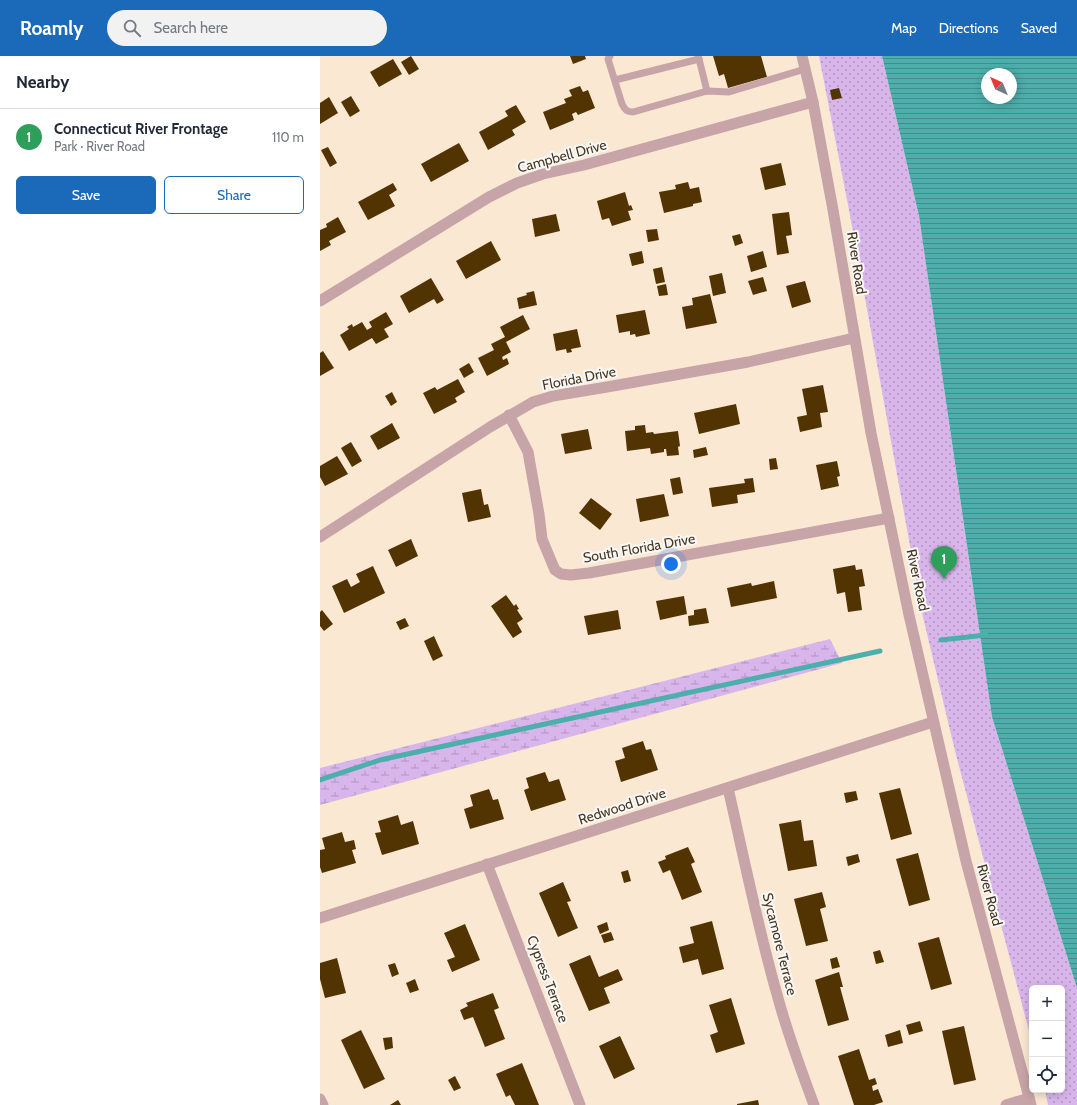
<!DOCTYPE html>
<meta charset="utf-8">
<style>
:root{--surface:#fff;--page:#f2f2f3;--text:#1f2937;--muted:#747a83;--line:#e0e1e3;--accent:#1a6ab9}
body{margin:0;font-family:Cabin,sans-serif;background:var(--page);color:var(--text)}
.controls{position:absolute;right:12px;bottom:12px;display:grid;overflow:hidden;border-radius:6px;box-shadow:0 2px 10px #0003}
.controls button{width:36px;height:36px;display:grid;place-items:center;padding:0;border:0;border-bottom:1px solid var(--line);background:var(--surface);color:var(--text);font:20px sans-serif}
.compass{position:absolute;left:661px;top:12px;width:36px;height:36px;border-radius:50%;background:var(--surface);box-shadow:0 2px 10px #0003;rotate:316deg}
.you{position:absolute;left:351px;top:508px;width:14px;height:14px;margin:-10px;border:3px solid #fff;border-radius:50%;background:#1a73e8;box-shadow:0 0 0 6px #1a73e833}
.badge{display:grid;place-items:center;width:26px;height:26px;border-radius:50%;background:var(--accent);color:#fff;font-size:13px;font-weight:700}
.pin{position:absolute;translate:-50% -33px;filter:drop-shadow(0 1px 2px #0008)}
.pin::after{content:'';position:absolute;top:21px;width:14px;height:12px;background:inherit;clip-path:polygon(0 0,100% 0,50% 100%)}
.list{margin:0;padding:0;list-style:none}
h2{display:flex;justify-content:space-between;align-items:center;height:52px;margin:0;padding:0 16px;font-size:17px}
h2 small{font-size:13px;font-weight:400;color:var(--muted)}
.list li{display:grid;grid-template-columns:26px 1fr auto;gap:12px;align-items:center;box-sizing:border-box;height:56px;padding:0 16px;border-top:1px solid var(--line)}
.list b{display:block;font-size:15px;white-space:nowrap}
.list p{margin:0;font-size:13px;white-space:nowrap;color:var(--muted)}
.list em{font-size:13px;font-style:normal;color:var(--muted)}
.actions{display:flex;gap:8px;padding:12px 16px}
.actions a{flex:1;padding:9px 0;border:1px solid var(--accent);border-radius:6px;text-align:center;font-size:14px;color:var(--accent)}
.actions .main{background:var(--accent);color:#fff}
.icon{flex:none;width:22px;height:22px;fill:none;stroke:currentColor;stroke-width:2;stroke-linecap:round;stroke-linejoin:round}
.map{position:relative;flex:none;width:757px;height:1049px;overflow:hidden}
header{display:flex;align-items:center;gap:24px;box-sizing:border-box;height:56px;padding:0 20px;background:var(--accent);color:#fff}
header strong{font-size:19px}
nav{display:flex;gap:22px;margin-inline-start:auto;font-size:14px}
.search{width:280px;height:36px;background:var(--page);display:flex;align-items:center;gap:10px;box-sizing:border-box;padding:0 14px;border-radius:22px;color:var(--muted);font-size:15px}
main{display:flex}
aside{flex:1;background:var(--surface)}
.map>svg:first-child{display:block}
.wetland{fill:url(#wetland-marsh)}
.park{fill:url(#park-dots)}
.water{fill:url(#water-rules);fill-rule:evenodd}
.lines{fill:none;stroke-linecap:round;stroke-linejoin:round}
.stream{stroke:#4daeab;stroke-width:5}
.building{fill:#523403}
.service{stroke:#c7a4a7;stroke-width:7}
.minor{stroke:#c7a4a7;stroke-width:11}
.tertiary{stroke:#c7a4a7;stroke-width:11}
.labels{text-anchor:middle;dominant-baseline:central;stroke-width:4;stroke-linejoin:round;paint-order:stroke}
.street-label{font-size:14px;fill:#48361f;stroke:#f8f8f8}
</style>
<header>
<strong>Roamly</strong>
<div class="search"><svg class="icon" aria-label="search" viewBox="0 0 24 24"><circle cx="10" cy="10" r="6"/><path d="M15 15l6 6"/></svg>Search here</div>
<nav><a>Map</a><a>Directions</a><a>Saved</a></nav>
</header>
<main>
<aside>
<h2>Nearby<small></small></h2>
<ul class="list">
<li><span class="badge" style="background:#2e9e5b">1</span><div><b>Connecticut River Frontage</b><p>Park · River Road</p></div><em>110 m</em></li>
</ul>
<div class="actions"><a class="main">Save</a><a>Share</a></div>
</aside>
<div class="map">
<svg width="757" height="1049" viewBox="0 0 757 1049">
<defs>
<pattern id="wetland-marsh" width="20" height="14" patternUnits="userSpaceOnUse"><rect width="20" height="14" fill="#d8b6ec"/><path d="M1 5h8M5 5V1M11 12h8M15 12V8" fill="none" stroke="#b195bf"/></pattern>
<pattern id="park-dots" width="8" height="8" patternUnits="userSpaceOnUse"><rect width="8" height="8" fill="#d8b6ec"/><path d="M2 2h.1M6 6h.1" fill="none" stroke="#b195bf" stroke-width="1.8" stroke-linecap="round"/></pattern>
<pattern id="water-rules" width="6" height="5" patternUnits="userSpaceOnUse"><rect width="6" height="5" fill="#4daeab"/><path d="M0 2.5h6" fill="none" stroke="#428e8b"/></pattern>
</defs>
<rect width="100%" height="100%" fill="#fae8d2"/>
<polygon class="wetland" points="510,583 522,607 0,749 0,712"/>
<polygon class="park" points="499,0 562,0 599,160 672,661 757,932 757,1049 728,1049 725,1034 742,1034 742,932 712,932 712,986 635,695 603,561 529,154"/>
<path class="water" d="M562 0H757V932L672 661 599 160ZM667 18H691V42H667Z"/>
<g class="lines">
<g class="stream">
<polyline points="621,584 666,579"/>
<polyline points="0,724 60,704 560,595"/>
</g>
</g>
<g class="building">
<polygon points="91,0 99,13 89,19 81,6"/>
<polygon points="250,0 265,0 266,3 253,8"/>
<polygon points="393,0 441,0 447,21 408,32 404,18 399,20"/>
<polygon points="73,3 82,18 59,31 50,16"/>
<polygon points="260,30 263,36 268,34 275,52 258,59 256,56 252,58 254,64 230,74 223,56 246,47 244,43 252,40 249,34"/>
<polygon points="519,32 522,42 512,44 510,34"/>
<polygon points="31,40 40,55 30,61 21,46"/>
<polygon points="9,41 18,57 0,68 0,47"/>
<polygon points="196,49 206,66 192,74 195,79 168,94 159,76 188,60 185,55"/>
<polygon points="139,87 149,105 111,126 101,108"/>
<polygon points="8,91 17,107 10,111 1,94"/>
<polygon points="461,107 466,129 445,134 440,112"/>
<polygon points="368,126 370,133 379,131 382,146 373,148 373,150 344,157 339,136 356,133 355,129"/>
<polygon points="73,127 77,134 69,139 75,150 48,164 38,146"/>
<polygon points="305,136 309,150 311,149 313,154 308,155 311,164 292,170 289,162 282,164 277,145"/>
<polygon points="469,156 472,179 466,180 469,197 457,199 452,158"/>
<polygon points="236,158 240,175 215,181 212,163"/>
<polygon points="18,161 26,176 9,185 11,189 0,195 0,174 7,171 6,168"/>
<polygon points="337,173 339,184 328,186 326,174"/>
<polygon points="420,178 423,187 415,190 412,180"/>
<polygon points="171,185 181,204 146,223 136,205"/>
<polygon points="322,195 324,207 312,210 309,198"/>
<polygon points="443,195 447,211 431,216 427,200"/>
<polygon points="342,211 345,226 336,228 333,213"/>
<polygon points="402,217 406,237 393,240 389,220"/>
<polygon points="443,221 447,235 433,239 428,225"/>
<polygon points="111,222 124,244 117,248 114,243 89,257 80,240"/>
<polygon points="485,225 491,246 472,252 466,230"/>
<polygon points="346,228 348,239 339,240 337,230"/>
<polygon points="214,235 217,249 199,253 197,242 207,239 206,237"/>
<polygon points="390,238 397,267 366,273 362,251 373,249 372,242"/>
<polygon points="325,254 330,278 316,281 315,278 310,279 310,275 299,277 296,259"/>
<polygon points="66,256 73,268 64,273 69,281 56,288 52,282 29,295 20,279 29,273 27,271 32,268 33,271 42,266 47,274 52,271 49,266"/>
<polygon points="203,259 210,273 186,286 191,296 182,301 183,304 187,302 189,308 167,320 158,302 174,294 171,288 185,281 180,271"/>
<polygon points="257,273 261,291 251,293 252,296 247,297 246,293 236,295 233,278"/>
<polygon points="3,295 14,312 0,320 0,297"/>
<polygon points="149,307 154,316 144,322 139,313"/>
<polygon points="138,323 145,336 135,342 137,346 114,358 103,337 115,331 117,334"/>
<polygon points="503,329 508,356 500,357 502,371 480,376 477,361 487,359 482,333"/>
<polygon points="72,336 77,346 71,350 65,340"/>
<polygon points="416,348 420,368 379,378 374,357"/>
<polygon points="72,367 80,382 58,394 50,380"/>
<polygon points="325,369 326,377 333,376 334,378 358,375 360,390 358,391 359,399 347,400 346,393 344,393 344,396 331,398 330,392 307,395 305,375 315,374 315,370"/>
<polygon points="268,373 272,393 245,398 241,378"/>
<polygon points="31,386 42,405 32,411 21,392"/>
<polygon points="386,391 388,399 374,402 373,394"/>
<polygon points="17,400 28,418 5,430 0,421 0,410"/>
<polygon points="456,402 458,413 450,414 449,403"/>
<polygon points="517,405 520,420 517,421 519,430 501,434 496,409"/>
<polygon points="360,421 363,437 353,439 350,423"/>
<polygon points="433,422 435,436 417,439 418,447 392,451 389,432 425,427 424,423"/>
<polygon points="161,433 164,449 168,448 171,461 148,466 142,437"/>
<polygon points="344,438 349,460 320,466 316,443"/>
<polygon points="271,442 292,458 280,474 259,457"/>
<polygon points="91,483 98,500 76,511 68,494"/>
<polygon points="535,509 536,514 542,513 545,530 539,531 542,554 528,556 525,536 517,538 513,513"/>
<polygon points="53,510 65,537 24,557 12,530 27,523 31,531 40,526 36,518"/>
<polygon points="454,525 457,542 411,551 407,532 431,527 432,530"/>
<polygon points="186,539 194,550 196,548 199,553 197,554 203,563 197,567 202,576 193,582 171,550"/>
<polygon points="364,540 367,558 340,564 336,545"/>
<polygon points="386,552 389,567 369,570 368,560 374,559 374,554"/>
<polygon points="2,554 13,568 4,575 0,570 0,556"/>
<polygon points="298,554 301,573 268,579 264,560"/>
<polygon points="85,562 89,570 80,574 76,566"/>
<polygon points="114,580 123,600 113,605 104,585"/>
<polygon points="323,685 326,694 331,693 338,714 301,726 295,705 305,702 302,692"/>
<polygon points="225,716 229,726 239,723 246,744 211,755 204,734 209,732 206,722"/>
<polygon points="580,732 592,778 571,784 559,737"/>
<polygon points="169,733 173,744 178,743 184,763 150,773 144,753 153,750 150,739"/>
<polygon points="536,735 538,744 526,747 524,737"/>
<polygon points="78,759 81,769 93,765 99,788 62,799 55,777 61,776 58,765"/>
<polygon points="481,764 484,785 493,784 497,810 468,815 459,768"/>
<polygon points="22,776 25,786 34,784 36,793 32,794 36,807 2,817 0,811 0,794 5,793 2,782"/>
<polygon points="368,791 375,806 371,808 382,836 362,844 350,814 343,817 338,806 346,803 345,800"/>
<polygon points="598,797 610,844 589,850 576,803"/>
<polygon points="538,798 540,806 528,810 526,801"/>
<polygon points="308,814 311,825 304,827 301,816"/>
<polygon points="243,826 251,845 247,846 258,872 238,881 219,837"/>
<polygon points="502,836 506,851 500,853 508,885 486,890 474,843"/>
<polygon points="392,865 404,913 382,919 378,903 363,907 359,891 374,887 370,871"/>
<polygon points="287,866 289,874 280,878 277,870"/>
<polygon points="145,868 160,904 132,916 127,904 135,901 124,877"/>
<polygon points="291,876 294,884 284,887 281,879"/>
<polygon points="619,881 632,928 611,934 598,887"/>
<polygon points="560,894 564,906 556,908 553,896"/>
<polygon points="270,899 279,921 298,913 303,924 284,932 290,947 269,955 249,908"/>
<polygon points="517,901 520,911 512,913 510,903"/>
<polygon points="17,902 26,937 5,942 0,923 0,907"/>
<polygon points="75,907 79,918 72,921 68,909"/>
<polygon points="519,916 523,931 520,931 529,964 508,970 495,924"/>
<polygon points="95,923 99,934 90,937 86,927"/>
<polygon points="173,937 179,952 174,954 185,983 165,991 153,961 144,964 140,954 148,950 146,947"/>
<polygon points="411,942 425,988 396,997 390,979 398,976 389,949"/>
<polygon points="600,965 603,975 589,979 586,969"/>
<polygon points="644,970 656,1024 634,1029 622,975"/>
<polygon points="41,974 65,1023 44,1033 21,984"/>
<polygon points="580,974 583,987 568,991 565,979"/>
<polygon points="300,980 315,1013 294,1023 279,990"/>
<polygon points="72,981 73,992 65,994 63,982"/>
<polygon points="539,993 549,1024 555,1022 557,1028 552,1030 553,1035 558,1033 563,1046 554,1049 534,1049 518,1000"/>
<polygon points="202,1007 219,1049 195,1049 190,1039 186,1041 176,1018"/>
<polygon points="135,1020 141,1032 134,1035 128,1024"/>
<polygon points="78,1044 81,1049 70,1049"/>
<polygon points="438,1044 439,1049 417,1049 417,1048"/>
</g>
<g class="lines">
<g class="service">
<path d="M290 0 288 3 302 48C305 54 307 56 313 56L387 35 409 36 485 13"/>
<polyline points="379,3 387,35"/>
<polyline points="295,24 379,3 378,0"/>
</g>
<g class="minor">
<polyline points="0,245 169,141 197,127 223,118 264,109 493,46"/>
<polyline points="189,359 208,396 219,458 222,483 232,507 235,514 241,518 251,519 269,517 569,462"/>
<polyline points="0,481 170,371 213,346 233,340 287,331 428,306 534,282"/>
<path d="M408 732C424 802 438 873 458 942 468 979 481 1014 494 1049"/>
<polyline points="167,808 260,1049"/>
<polyline points="0,862 613,666"/>
<polyline points="0,1043 3,1049"/>
<polyline points="686,1049 709,1042"/>
</g>
<polyline class="tertiary" points="482,0 493,46 513,154 551,377 589,559 646,805 711,1049"/>
</g>
<g class="labels">
<g class="street-label">
<text transform="translate(242 100) rotate(-15)">Campbell Drive</text>
<text transform="translate(537 207) rotate(81)">River Road</text>
<text transform="translate(259 322) rotate(-11)">Florida Drive</text>
<text transform="translate(319 492) rotate(-10)">South Florida Drive</text>
<text transform="translate(598 524) rotate(78)">River Road</text>
<text transform="translate(302 750) rotate(-18)">Redwood Drive</text>
<text transform="translate(670 839) rotate(75)">River Road</text>
<text transform="translate(460 888) rotate(76)">Sycamore Terrace</text>
<text transform="translate(228 923) rotate(69)">Cypress Terrace</text>
</g>
</g>
</svg>
<div class="controls">
<button>+</button>
<button>−</button>
<button><svg class="icon" aria-label="locate" viewBox="0 0 24 24"><circle cx="12" cy="12" r="6"/><path d="M12 2v4M12 18v4M2 12h4M18 12h4"/></svg></button>
</div>
<svg class="compass" viewBox="-18 -18 36 36"><path d="M0-13l5 13h-10z" fill="#e53935"/><path d="M0 13l5-13h-10z" fill="#747a83"/></svg>
<div class="you"></div>
<div class="pin badge" style="left:624px;top:523px;background:#2e9e5b">1</div>
</div>
</main>
